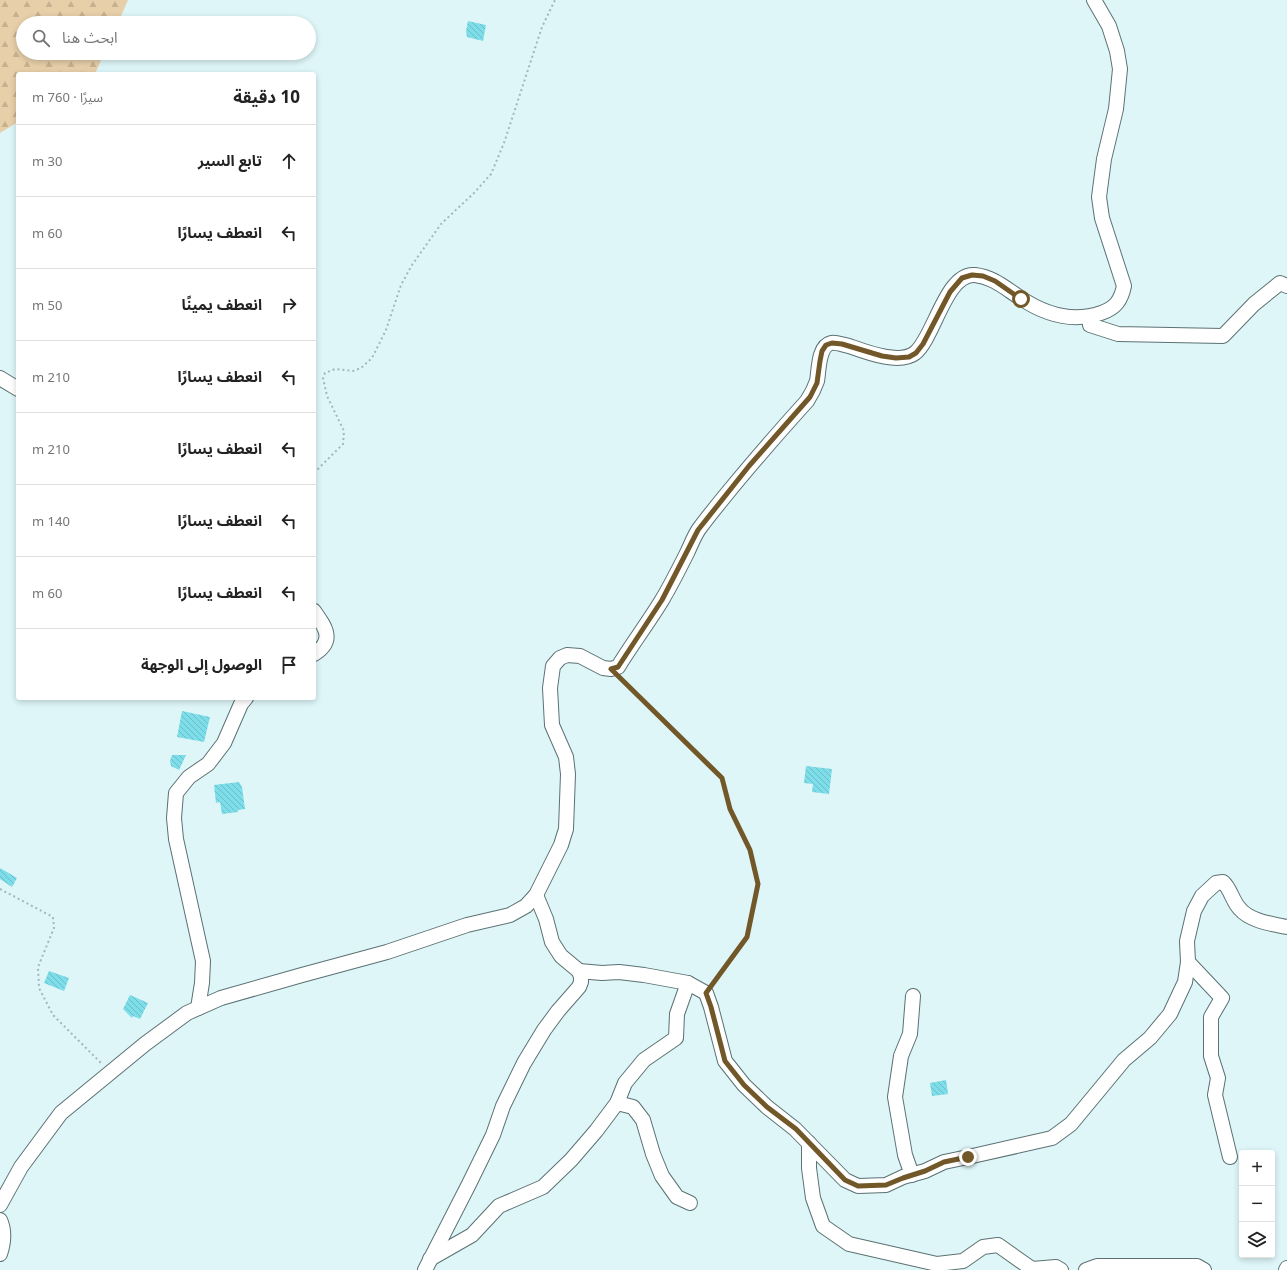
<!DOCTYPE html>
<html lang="ar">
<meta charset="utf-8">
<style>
:root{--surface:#fff;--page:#f6f6f6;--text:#222;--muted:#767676;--line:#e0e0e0}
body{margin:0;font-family:"Noto Sans","Noto Sans Arabic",sans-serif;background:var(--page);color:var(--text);direction:rtl}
.controls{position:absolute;right:12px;bottom:12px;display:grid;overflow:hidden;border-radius:4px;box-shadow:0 2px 6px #0003}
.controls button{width:36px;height:36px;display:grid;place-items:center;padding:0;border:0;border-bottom:1px solid var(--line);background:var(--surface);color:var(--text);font:20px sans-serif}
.stop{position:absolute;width:12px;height:12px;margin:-9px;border:3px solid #725729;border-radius:50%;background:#fff}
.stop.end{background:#725729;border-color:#fff;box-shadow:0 1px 4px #0008}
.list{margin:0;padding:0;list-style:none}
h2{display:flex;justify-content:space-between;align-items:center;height:52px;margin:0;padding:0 16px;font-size:17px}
h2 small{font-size:13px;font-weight:400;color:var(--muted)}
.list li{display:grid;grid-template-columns:26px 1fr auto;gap:12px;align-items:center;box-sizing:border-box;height:72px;padding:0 16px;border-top:1px solid var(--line)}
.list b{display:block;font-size:15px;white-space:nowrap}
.list em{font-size:13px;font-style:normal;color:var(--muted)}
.icon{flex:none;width:22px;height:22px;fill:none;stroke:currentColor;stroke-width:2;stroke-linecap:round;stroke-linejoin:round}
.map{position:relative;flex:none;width:1287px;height:1270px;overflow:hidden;direction:ltr}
.search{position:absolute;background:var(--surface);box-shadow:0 2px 6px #0003;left:16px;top:16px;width:300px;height:44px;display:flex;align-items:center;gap:10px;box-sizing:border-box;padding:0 14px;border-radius:22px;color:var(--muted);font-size:15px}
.panel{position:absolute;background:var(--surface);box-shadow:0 2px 6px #0003;left:16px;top:72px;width:300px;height:628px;border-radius:4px;direction:rtl}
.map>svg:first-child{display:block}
.forest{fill:url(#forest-firs)}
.building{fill:url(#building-back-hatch)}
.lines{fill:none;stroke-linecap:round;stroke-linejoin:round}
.street-casing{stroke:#5b7173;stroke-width:16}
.path{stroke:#a3b6b8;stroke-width:2;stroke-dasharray:2 3;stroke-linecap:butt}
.street{stroke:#fff;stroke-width:14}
.route{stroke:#725729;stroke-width:5}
</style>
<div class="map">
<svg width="1287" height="1270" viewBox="0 0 1287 1270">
<defs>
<pattern id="forest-firs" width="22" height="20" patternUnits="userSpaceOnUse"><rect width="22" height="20" fill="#e7cfa9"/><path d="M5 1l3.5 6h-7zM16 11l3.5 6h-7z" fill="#c6b291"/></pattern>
<pattern id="building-back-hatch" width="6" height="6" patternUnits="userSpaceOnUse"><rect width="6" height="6" fill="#7ddde8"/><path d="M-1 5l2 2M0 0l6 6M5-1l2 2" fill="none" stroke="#6bbec7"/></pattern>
</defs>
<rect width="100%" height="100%" fill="#def6f8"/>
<polygon class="forest" points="0,0 128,0 118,23 23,23 23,53 104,53 95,74 18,74 18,122 0,133"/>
<g class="building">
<polygon points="468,21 486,25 483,41 467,37 466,31"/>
<polygon points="182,711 210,717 204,742 177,737"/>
<polygon points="172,755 186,755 179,770 171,766 170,761"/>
<polygon points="806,766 832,769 829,794 812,792 813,784 804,783"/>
<polygon points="239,782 242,787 245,809 238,810 238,812 222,814 220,802 216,803 214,785"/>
<polygon points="0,868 17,878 12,887 0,879"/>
<polygon points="49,971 69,978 64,991 44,983"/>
<polygon points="130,995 148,1003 140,1019 133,1016 132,1018 123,1009"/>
<polygon points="946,1080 948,1094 932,1096 930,1083"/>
</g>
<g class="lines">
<defs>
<g id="street">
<polyline points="1089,317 1090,325 1118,334 1223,336 1254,304 1280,283 1287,286"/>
<polyline points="0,378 18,389"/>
<path d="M314 611C326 628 335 641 314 654"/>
<polyline points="1188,962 1222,998 1211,1017 1211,1056 1218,1078 1215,1095 1230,1157"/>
<path d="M579 971 602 973 619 972 644 975 688 983 706 993 711 1007 725 1061 744 1085 767 1107 795 1129 845 1180 858 1186 886 1185 903 1177 925 1171 944 1162 968 1157 1052 1138 1071 1124 1124 1060 1150 1038 1170 1014 1185 982 1188 962 1187 941 1194 911 1202 896 1216 883 1223 882C1231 889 1232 901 1240 909 1250 921 1272 924 1287 927"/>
<polyline points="198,1008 202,983 203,961 176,839 174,818 176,793 189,777 208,764 224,743 241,704 246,698"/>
<polyline points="617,1103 633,1107 643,1120 653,1154 662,1176 677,1197 690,1203"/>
<polyline points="809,1143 809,1168 813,1198 823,1226 849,1244 937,1264 963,1261 983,1247 998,1245 1032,1269 1056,1267 1061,1270"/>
<polyline points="912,1175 905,1155 895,1097 901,1056 910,1034 913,996"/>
<path d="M0 1205 21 1167 61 1113 145 1044 187 1013 221 998 302 975 387 952 467 925 510 915 526 906 536 895 561 845 566 829 568 774 566 757 552 725 550 688 553 666 560 658 567 655 580 656 603 668 611 669 618 667C632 644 648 623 662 600 671 585 679 569 687 553 691 545 694 536 699 529 707 518 716 507 725 496 751 464 779 432 807 401 811 395 815 387 817 381 819 371 818 346 831 343 836 342 843 345 849 346 866 352 899 365 915 353 934 338 946 272 975 275 993 277 1005 288 1019 297 1044 314 1072 323 1101 313 1116 308 1121 300 1124 286L1102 218 1099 197 1104 159 1116 109 1120 69 1117 51 1109 26 1094 0"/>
<path d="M0 1220C5 1231 4 1242 0 1254"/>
<polyline points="430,1259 472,1235 499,1206 543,1187 571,1160 596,1131 617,1103 625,1083 644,1060 676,1038 677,1014 688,983"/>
<polyline points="425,1270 469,1184 493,1135 503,1106 524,1063 544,1030 558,1011 579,987 581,982 581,977 579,971 561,956 552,942 546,919 536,895"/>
<polyline points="1086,1270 1097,1266 1197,1266 1204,1270"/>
<polyline points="1286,1270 1287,1268"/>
</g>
</defs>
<use href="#street" class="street-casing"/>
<g class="path">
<polyline points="314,473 343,444 344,431 327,396 323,378 325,373 335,369 353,371 361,368 372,358 386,330 401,285 412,265 441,224 474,193 491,174 504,143 542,27 555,0"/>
<polyline points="621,679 721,778 730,809 750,850 758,884 747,937 713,982"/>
<polyline points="0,889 53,917 54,928 38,967 39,988 53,1015 101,1063"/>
</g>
<use href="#street" class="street"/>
</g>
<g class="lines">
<polyline class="route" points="968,1157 944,1162 925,1171 903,1178 886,1185 858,1186 845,1180 796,1129 767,1107 744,1085 725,1061 711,1007 706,993 747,937 758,884 750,850 730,809 722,778 611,669 618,667 662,600 698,530 749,466 810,397 817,383 820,361 822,351 826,345 832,343 842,344 882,356 896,358 909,357 916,353 923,344 950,292 962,278 972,275 983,276 995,281 1021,299"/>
</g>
</svg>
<div class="controls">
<button>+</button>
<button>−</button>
<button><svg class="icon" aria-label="layers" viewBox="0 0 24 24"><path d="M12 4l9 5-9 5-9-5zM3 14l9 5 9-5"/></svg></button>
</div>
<div class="stop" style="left:1021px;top:299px"></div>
<div class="stop end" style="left:968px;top:1157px"></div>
<div class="search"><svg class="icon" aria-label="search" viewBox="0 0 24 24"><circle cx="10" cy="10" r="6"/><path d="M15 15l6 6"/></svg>ابحث هنا</div>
<section class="panel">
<h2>10 دقيقة<small>سيرًا · 760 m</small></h2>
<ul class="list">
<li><svg class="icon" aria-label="ahead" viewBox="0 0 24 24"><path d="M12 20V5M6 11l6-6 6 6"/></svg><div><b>تابع السير</b></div><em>30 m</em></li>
<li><svg class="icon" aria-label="left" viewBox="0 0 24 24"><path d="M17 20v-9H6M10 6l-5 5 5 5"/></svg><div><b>انعطف يسارًا</b></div><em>60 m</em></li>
<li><svg class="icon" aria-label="right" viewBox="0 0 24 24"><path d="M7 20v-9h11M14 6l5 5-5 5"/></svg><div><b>انعطف يمينًا</b></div><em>50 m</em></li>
<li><svg class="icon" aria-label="left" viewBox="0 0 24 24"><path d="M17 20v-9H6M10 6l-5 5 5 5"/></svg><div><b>انعطف يسارًا</b></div><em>210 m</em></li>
<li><svg class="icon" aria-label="left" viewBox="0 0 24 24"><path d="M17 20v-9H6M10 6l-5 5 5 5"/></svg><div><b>انعطف يسارًا</b></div><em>210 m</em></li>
<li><svg class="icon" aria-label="left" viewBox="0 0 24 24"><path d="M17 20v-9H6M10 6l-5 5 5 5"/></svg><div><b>انعطف يسارًا</b></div><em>140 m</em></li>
<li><svg class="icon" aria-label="left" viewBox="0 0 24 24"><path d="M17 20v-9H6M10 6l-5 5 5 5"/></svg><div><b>انعطف يسارًا</b></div><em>60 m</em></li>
<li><svg class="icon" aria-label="arrive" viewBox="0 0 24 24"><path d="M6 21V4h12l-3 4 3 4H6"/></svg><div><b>الوصول إلى الوجهة</b></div></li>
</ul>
</section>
</div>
